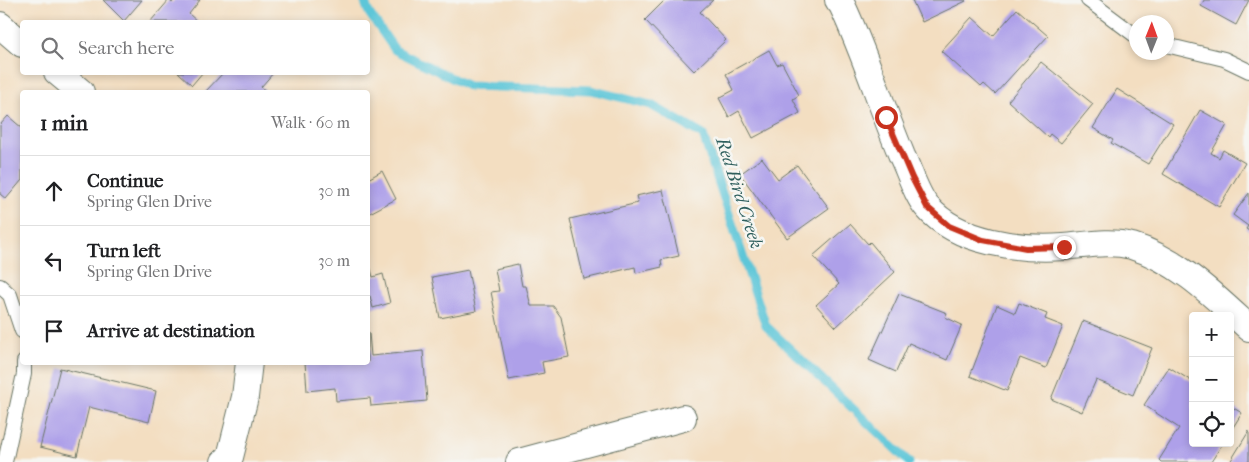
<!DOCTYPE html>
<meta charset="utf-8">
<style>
:root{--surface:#fff;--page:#f2f2f2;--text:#202124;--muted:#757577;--line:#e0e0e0}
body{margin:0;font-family:"IM FELL French Canon",serif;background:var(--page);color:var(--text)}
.controls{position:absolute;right:15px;bottom:15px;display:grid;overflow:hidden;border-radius:5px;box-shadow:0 2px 8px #0003}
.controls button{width:45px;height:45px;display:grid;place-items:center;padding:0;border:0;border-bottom:1px solid var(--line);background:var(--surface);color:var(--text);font:25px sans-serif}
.compass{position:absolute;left:1129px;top:15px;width:45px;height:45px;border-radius:50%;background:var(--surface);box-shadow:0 2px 8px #0003;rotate:1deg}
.stop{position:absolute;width:15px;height:15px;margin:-11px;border:4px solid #c8321e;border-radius:50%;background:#fff}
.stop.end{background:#c8321e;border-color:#fff;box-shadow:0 1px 5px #0008}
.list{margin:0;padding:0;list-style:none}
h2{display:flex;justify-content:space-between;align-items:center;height:65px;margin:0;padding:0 20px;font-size:21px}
h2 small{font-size:16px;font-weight:400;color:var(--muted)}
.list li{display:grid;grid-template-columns:32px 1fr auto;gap:15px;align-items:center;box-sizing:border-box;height:70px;padding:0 20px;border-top:1px solid var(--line)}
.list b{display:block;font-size:19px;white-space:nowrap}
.list p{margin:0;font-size:16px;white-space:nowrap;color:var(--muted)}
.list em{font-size:16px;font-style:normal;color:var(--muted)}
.icon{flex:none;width:28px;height:28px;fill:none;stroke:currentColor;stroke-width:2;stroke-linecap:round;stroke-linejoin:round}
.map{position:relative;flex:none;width:1249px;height:462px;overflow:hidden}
.search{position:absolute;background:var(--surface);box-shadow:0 2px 8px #0003;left:20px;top:20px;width:350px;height:55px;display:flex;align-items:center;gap:12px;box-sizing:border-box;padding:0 18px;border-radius:5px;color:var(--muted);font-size:19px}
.panel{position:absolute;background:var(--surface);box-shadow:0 2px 8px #0003;left:20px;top:90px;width:350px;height:275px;border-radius:5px}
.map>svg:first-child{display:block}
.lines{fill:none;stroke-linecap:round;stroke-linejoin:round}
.stream{stroke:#5dc6d8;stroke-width:9}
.building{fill:#aea0e9}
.service-casing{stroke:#697565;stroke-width:16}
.minor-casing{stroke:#697565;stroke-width:28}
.service{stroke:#fff;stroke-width:14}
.minor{stroke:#fff;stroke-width:26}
.route{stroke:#c8321e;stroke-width:6}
.labels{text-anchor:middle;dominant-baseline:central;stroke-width:5;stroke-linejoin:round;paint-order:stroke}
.water-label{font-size:18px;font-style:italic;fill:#2e5f5d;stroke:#f6f6f2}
</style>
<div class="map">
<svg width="1249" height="462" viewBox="0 0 1249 462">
<rect width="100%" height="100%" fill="#f6f6f2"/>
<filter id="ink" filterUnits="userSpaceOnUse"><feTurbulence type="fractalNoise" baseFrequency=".02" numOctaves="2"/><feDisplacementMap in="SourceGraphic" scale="10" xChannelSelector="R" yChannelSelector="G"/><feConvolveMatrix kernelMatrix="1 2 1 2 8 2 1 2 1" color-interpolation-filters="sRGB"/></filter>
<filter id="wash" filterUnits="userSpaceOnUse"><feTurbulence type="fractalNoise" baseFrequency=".0096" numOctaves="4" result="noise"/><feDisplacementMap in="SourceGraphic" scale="20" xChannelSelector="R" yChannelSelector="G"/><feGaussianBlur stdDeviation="1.12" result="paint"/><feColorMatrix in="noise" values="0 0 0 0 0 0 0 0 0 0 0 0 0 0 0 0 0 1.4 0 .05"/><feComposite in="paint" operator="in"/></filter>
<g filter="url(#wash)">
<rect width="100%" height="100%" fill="#f3dec1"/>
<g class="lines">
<polyline class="stream" points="364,0 369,13 395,50 468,86 591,90 651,105 703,135 766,326 909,462"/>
</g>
<g id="blocks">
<g class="building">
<polygon points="103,0 142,0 124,21"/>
<polygon points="169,0 172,3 174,0 200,0 189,14 198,22 150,22"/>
<polygon points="665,0 713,0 700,12 726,40 694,71 645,20"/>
<polygon points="912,0 965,0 966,1 922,22"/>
<polygon points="1204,0 1249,0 1236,25 1201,6"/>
<polygon points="1017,9 1048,36 995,94 984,84 981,87 941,51 972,17 993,36"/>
<polygon points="769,50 777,65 782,63 799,95 793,99 800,113 753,138 739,111 729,117 719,98 734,90 726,74"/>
<polygon points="1041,62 1093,104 1061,143 1050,134 1048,137 1008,101"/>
<polygon points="178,72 203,72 192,85"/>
<polygon points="224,72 274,72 261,87 267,92 205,92"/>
<polygon points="1117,89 1173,124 1148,164 1111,143 1113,140 1093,128"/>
<polygon points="1200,110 1227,125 1211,153 1219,158 1223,150 1245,163 1219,207 1163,174"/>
<polygon points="8,116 22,128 22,180 6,199 0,194 0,125"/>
<polygon points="762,158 778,179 797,165 829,208 787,238 740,174"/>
<polygon points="382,171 396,199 368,214 368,179"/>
<polygon points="663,190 679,256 661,260 662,267 636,273 635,267 584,279 570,219 638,203 636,196"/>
<polygon points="1249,193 1249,231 1246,229 1248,226 1233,215"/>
<polygon points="850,224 868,244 870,242 895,272 836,327 816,305 839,284 813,256"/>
<polygon points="368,259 373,277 383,274 390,303 373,308 370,296 368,296"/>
<polygon points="518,264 522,286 526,286 531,306 553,306 561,317 569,357 542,362 544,373 509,380 491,292 499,291 495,269"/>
<polygon points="468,270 476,311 440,318 432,277"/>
<polygon points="899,294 947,313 945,317 962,325 947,360 909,343 896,372 869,360"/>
<polygon points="1019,303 1047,314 1045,319 1063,326 1046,368 1020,358 1007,391 970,376 997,305 1015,313"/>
<polygon points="1083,321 1152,348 1133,395 1096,380 1082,412 1051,399"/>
<polygon points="369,333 371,356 423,351 427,401 371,406 370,398 336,401 335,388 307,391 305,362 368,362 368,334"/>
<polygon points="1169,367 1193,382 1193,443 1223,443 1211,462 1161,462 1159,460 1179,428 1144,405"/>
<polygon points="60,368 156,391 149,422 89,407 77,456 40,447"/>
<polygon points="1230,406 1242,413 1230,432"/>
<polygon points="1249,431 1249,462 1230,462"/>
</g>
</g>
</g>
<g filter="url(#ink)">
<use href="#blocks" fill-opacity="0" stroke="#697565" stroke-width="1"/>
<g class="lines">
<defs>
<g id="service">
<polyline points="1088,0 1136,36"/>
<polyline points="1166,45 1224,59 1249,71"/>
<polyline points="0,286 10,295 22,331"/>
<polyline points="5,462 24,374 24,362"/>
</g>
<g id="minor">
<path d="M838 0 842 5C865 54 881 106 902 156 909 170 917 196 927 207 958 243 1020 250 1064 247 1087 245 1109 240 1132 246 1178 260 1214 296 1249 328"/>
<polyline points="0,25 22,44"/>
<polyline points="57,72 81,92"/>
<polyline points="224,462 230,457 245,397 249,362"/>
<polyline points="519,462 683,418"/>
</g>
</defs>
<use href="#service" class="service-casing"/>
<use href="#minor" class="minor-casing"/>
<use href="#service" class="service"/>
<use href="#minor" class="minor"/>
</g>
</g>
<g class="lines" filter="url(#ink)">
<polyline class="route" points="886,117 912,178 927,207 949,226 983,240 1026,248 1064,247"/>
</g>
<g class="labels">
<g class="water-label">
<text transform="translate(739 193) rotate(72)">Red Bird Creek</text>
</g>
</g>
</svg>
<div class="controls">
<button>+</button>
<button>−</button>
<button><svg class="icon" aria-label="locate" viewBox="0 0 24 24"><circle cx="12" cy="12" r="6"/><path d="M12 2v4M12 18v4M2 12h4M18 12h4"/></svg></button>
</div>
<svg class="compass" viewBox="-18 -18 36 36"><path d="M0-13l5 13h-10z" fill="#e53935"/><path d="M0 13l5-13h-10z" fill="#757577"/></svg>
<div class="stop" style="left:886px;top:117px"></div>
<div class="stop end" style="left:1064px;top:247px"></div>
<div class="search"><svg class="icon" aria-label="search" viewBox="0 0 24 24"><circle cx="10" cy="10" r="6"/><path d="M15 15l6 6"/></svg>Search here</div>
<section class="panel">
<h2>1 min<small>Walk · 60 m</small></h2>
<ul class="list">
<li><svg class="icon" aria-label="ahead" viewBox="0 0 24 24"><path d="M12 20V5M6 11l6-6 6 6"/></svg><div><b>Continue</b><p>Spring Glen Drive</p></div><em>30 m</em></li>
<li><svg class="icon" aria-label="left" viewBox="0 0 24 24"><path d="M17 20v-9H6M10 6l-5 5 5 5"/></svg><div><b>Turn left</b><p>Spring Glen Drive</p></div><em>30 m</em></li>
<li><svg class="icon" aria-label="arrive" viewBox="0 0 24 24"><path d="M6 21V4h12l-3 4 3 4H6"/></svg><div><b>Arrive at destination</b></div></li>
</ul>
</section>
</div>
